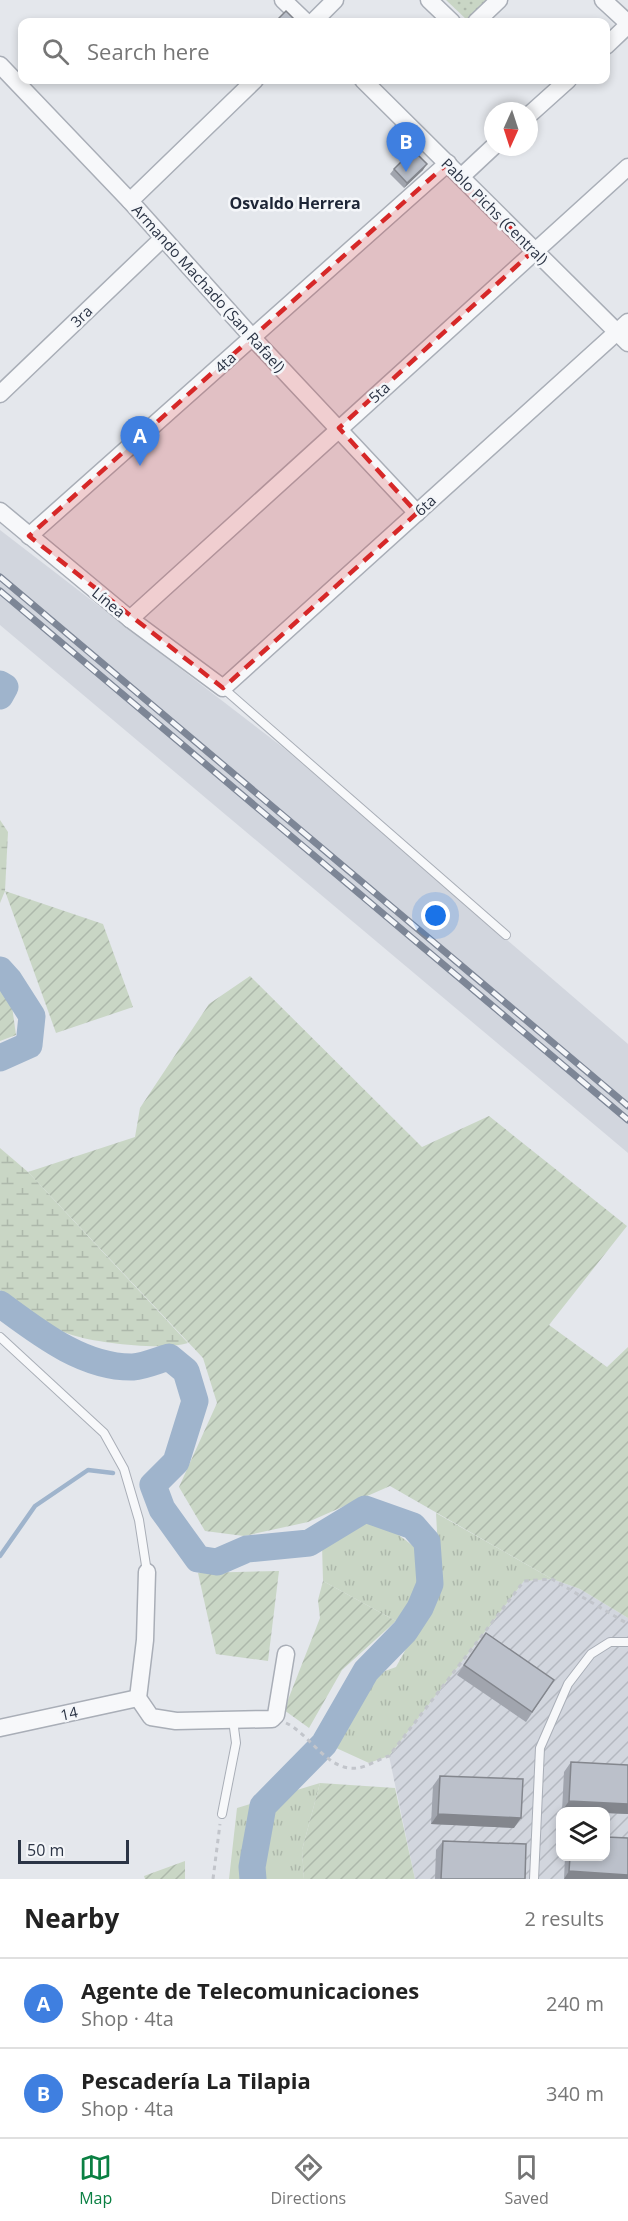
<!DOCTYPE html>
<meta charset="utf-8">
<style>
:root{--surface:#fff;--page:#f2f2f2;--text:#222;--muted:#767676;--line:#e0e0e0;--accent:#0b8043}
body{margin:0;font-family:"Open Sans",sans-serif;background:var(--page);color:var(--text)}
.controls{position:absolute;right:18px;bottom:18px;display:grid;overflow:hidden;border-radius:12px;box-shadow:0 3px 9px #0003}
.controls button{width:54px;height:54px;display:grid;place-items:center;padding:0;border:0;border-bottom:2px solid var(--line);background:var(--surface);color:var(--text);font:30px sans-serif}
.compass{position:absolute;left:484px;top:102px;width:54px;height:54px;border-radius:50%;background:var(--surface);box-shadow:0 3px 9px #0003;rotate:183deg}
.scale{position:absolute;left:18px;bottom:15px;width:111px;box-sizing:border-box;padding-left:6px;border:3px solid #2b3445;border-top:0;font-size:16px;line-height:21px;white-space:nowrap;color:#2b3445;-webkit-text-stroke:4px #f4f6f9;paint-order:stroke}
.you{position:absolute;left:436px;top:916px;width:21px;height:21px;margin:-15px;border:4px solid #fff;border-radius:50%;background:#1a73e8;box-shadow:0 0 0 9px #1a73e833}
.badge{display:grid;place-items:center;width:39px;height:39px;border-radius:50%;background:var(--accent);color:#fff;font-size:20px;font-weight:700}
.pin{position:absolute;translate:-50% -50px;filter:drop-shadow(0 2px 3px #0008)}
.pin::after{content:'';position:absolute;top:32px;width:21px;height:18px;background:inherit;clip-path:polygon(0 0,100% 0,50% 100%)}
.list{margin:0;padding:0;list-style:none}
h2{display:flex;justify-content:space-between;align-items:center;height:78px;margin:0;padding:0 24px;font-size:26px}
h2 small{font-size:20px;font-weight:400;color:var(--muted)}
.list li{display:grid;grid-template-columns:39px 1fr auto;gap:18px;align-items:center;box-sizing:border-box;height:90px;padding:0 24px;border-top:2px solid var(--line)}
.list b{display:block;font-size:22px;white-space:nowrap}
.list p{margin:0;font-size:20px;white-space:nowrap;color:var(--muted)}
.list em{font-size:20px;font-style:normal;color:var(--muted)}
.icon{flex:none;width:33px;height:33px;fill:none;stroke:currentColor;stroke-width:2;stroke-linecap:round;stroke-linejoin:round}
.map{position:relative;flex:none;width:628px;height:1879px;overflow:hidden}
.search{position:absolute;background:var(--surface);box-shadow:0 3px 9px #0003;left:18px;right:18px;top:18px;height:66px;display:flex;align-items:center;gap:15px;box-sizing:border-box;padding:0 21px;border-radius:12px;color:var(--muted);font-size:22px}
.sheet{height:258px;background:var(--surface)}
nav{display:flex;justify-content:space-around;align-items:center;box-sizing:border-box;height:84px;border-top:2px solid var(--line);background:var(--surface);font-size:16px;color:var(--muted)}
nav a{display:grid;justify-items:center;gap:3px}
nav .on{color:var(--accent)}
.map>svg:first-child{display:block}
.built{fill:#d2d6de}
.industrial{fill:url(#industrial-furrows);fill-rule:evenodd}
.grass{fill:url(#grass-tufts)}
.wetland{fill:url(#wetland-marsh)}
.park{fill:url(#park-dots)}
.garden{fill:url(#garden-furrows)}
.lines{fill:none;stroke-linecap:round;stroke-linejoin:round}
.stream{stroke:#9fb4cc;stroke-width:4.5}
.river{stroke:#9fb4cc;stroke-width:27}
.lane-casing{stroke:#a9aeb7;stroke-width:10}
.street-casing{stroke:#a9aeb7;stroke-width:19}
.path{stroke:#c2c5cb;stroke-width:3;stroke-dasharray:4.5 4.5;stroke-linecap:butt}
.lane{stroke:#f7f8fa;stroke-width:8}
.street{stroke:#f7f8fa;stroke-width:16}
.rail-casing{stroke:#7d8696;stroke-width:7}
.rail{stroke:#f4f6f9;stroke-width:4.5;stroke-dasharray:14;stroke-linecap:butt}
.wall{fill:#a1a5ae}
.shaded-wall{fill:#83868d}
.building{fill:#bbc0ca;stroke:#83868d;stroke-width:1.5}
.marked{fill:#d62828;fill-opacity:0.2;stroke:#d62828;stroke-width:4.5;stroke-dasharray:12 8;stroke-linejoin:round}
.labels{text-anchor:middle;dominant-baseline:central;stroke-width:5;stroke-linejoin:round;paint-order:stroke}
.street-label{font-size:15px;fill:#2b3445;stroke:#f4f6f9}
.neighbourhood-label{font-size:16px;font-weight:bold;fill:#1d2536;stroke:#f4f6f9}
</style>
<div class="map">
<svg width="628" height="1879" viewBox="0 0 628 1879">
<defs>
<pattern id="industrial-furrows" width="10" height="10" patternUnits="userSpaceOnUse" patternTransform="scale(1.5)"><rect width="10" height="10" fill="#d2d6de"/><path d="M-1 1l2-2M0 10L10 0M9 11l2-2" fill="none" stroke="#b4b8c0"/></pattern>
<pattern id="grass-tufts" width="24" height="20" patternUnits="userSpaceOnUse" patternTransform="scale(1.5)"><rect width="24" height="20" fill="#c9d6c5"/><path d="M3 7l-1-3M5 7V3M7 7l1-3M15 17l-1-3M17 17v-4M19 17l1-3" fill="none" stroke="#adb8ab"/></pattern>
<pattern id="wetland-marsh" width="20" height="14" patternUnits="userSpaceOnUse" patternTransform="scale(1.5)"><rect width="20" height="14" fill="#c9d6c5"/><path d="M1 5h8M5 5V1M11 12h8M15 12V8" fill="none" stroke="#adb8ab"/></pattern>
<pattern id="park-dots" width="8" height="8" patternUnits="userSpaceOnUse" patternTransform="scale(1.5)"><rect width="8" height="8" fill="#c9d6c5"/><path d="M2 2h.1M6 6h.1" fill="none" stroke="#adb8ab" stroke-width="1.8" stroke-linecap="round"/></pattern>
<pattern id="garden-furrows" width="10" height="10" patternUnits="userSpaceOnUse" patternTransform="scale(1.5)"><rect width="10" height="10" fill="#c9d6c5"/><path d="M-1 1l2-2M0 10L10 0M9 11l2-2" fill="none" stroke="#adb8ab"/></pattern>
</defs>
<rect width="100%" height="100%" fill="#e4e7ec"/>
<polygon class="built" points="0,530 285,749 628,1044 628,1153 0,625"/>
<path class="industrial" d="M552 1579 580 1589 628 1618V1879H415L389 1756 524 1581ZM560 1812H606V1856H560Z"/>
<g class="grass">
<polygon points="436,1513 552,1579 524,1581 389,1756 369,1763 334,1747 374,1675 396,1667 440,1587"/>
<polygon points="364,1520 391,1529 417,1549 419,1590 396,1621 323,1581 322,1545"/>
<polygon points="320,1783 302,1850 304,1879 229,1879 237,1808"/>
</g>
<g class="wetland">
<polygon points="0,820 8,832 5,891 0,903"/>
<path d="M0 1148 28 1172 188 1343C163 1351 97 1343 72 1335 54 1330 15 1303 0 1290Z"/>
</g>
<polygon class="park" points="446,0 487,0 467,20"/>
<g class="garden">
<polygon points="5,891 103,924 133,1007 56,1033"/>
<polygon points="250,976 422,1147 489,1116 627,1226 549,1325 607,1367 628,1347 628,1618 580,1589 552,1579 390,1486 308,1522 244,1536 205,1531 179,1487 217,1403 203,1358 28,1172 135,1137 140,1108 209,1004"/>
<polygon points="0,987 12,1006 16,1035 0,1041"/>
<polygon points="279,1571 268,1661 216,1654 198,1573"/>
<polygon points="323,1581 396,1621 342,1670 309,1728 284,1710 320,1618 318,1600"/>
<polygon points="320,1783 395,1788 415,1879 304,1879 302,1850"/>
<polygon points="185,1861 185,1879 145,1879 144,1876"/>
</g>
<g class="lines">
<polyline class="stream" points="0,1556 35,1506 88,1470 113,1473"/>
<g class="river">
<polyline points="0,684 5,687 0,696"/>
<polyline points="0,970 9,980 32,1016 29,1045 0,1058"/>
<path d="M0 1304C38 1332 83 1368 133 1367 145 1366 158 1360 169 1357L186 1371 195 1401 176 1462 153 1485 162 1509 198 1559 217 1562 247 1549 309 1543 365 1509 413 1526 427 1542 430 1584 420 1608 405 1631 366 1671 324 1744 263 1806 252 1867 253 1879"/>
</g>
<defs>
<g id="lane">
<polyline points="223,688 506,935"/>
<polyline points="0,1337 104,1433 124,1469 139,1520 147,1572"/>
<polyline points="222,1814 236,1743 233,1720"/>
<polyline points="534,1879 540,1748 568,1684 591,1654 610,1642 628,1642"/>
</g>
<g id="street">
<polyline points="283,0 306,22"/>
<polyline points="429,0 452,22"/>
<polyline points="603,0 628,23"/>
<polyline points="313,22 335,0"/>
<polyline points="476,22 499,0"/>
<polyline points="606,46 628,25"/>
<polyline points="0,65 130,201 252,337 417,513"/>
<polyline points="363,80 628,343"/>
<polyline points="529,115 568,80"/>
<polyline points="462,176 493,147"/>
<polyline points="130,201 255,80"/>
<polyline points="0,394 162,239"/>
<polyline points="0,511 130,619 223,688 628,322"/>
<polyline points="29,536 448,163"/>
<polyline points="130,619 628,167"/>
<polyline points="147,1572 145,1640 138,1698 151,1717 176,1721 272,1719 276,1715 286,1654"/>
<polyline points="0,1728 138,1698"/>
</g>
</defs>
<use href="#lane" class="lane-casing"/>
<use href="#street" class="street-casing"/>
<g class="path">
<path d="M286 1723C310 1734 328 1772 357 1768 367 1767 379 1759 389 1756L524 1581 552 1579 628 1624"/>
<polyline points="213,1879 220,1824"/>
</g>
<use href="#lane" class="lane"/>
<use href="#street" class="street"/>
<defs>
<g id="rail">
<polyline points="0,577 628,1106"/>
<polyline points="0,591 628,1120"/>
</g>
</defs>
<use href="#rail" class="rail-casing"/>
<use href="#rail" class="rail"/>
</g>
<g class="wall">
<polygon points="394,169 423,170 404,188 390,174"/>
<polygon points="486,1633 554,1680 526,1722 457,1675"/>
<polygon points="571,1762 628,1765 628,1814 606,1813 606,1812 562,1811 564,1772"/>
<polygon points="440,1776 514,1828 431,1824 433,1786"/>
<polygon points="443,1841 525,1879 435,1879 436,1850"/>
<polygon points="565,1857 606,1857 564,1879"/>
</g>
<g class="shaded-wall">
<polygon points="427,164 423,170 404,188 407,183"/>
<polygon points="569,1801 628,1804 628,1814 606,1813 606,1812 562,1811"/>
<polygon points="438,1814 521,1818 514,1828 431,1824"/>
<polygon points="569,1871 628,1875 628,1879 564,1879"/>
</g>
<g class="building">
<polygon points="286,11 294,19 291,22 278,22 276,21"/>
<polygon points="413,150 427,164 407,183 394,169"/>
<polygon points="486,1633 554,1680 532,1712 464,1665"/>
<polygon points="571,1762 628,1765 628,1804 569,1801"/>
<polygon points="440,1776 523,1779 521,1818 438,1814"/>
<polygon points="606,1837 628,1838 628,1875 569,1871 570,1857 606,1857"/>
<polygon points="443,1841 526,1844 525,1879 441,1879"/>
</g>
<path class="marked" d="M448 163 533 251 339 428 417 513 223 688 29 536Z"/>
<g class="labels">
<g class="street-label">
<text transform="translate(495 211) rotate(45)">Pablo Pichs (Central)</text>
<text transform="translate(209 288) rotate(48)">Armando Machado (San Rafael)</text>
<text transform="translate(81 316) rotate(-44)">3ra</text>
<text transform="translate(225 362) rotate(-42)">4ta</text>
<text transform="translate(379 392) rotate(-42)">5ta</text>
<text transform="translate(425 505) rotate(-42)">6ta</text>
<text transform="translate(109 602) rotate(39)">Línea</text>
<text transform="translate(69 1713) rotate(-12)">14</text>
</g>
<g class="neighbourhood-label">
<text x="295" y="203">Osvaldo Herrera</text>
</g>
</g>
</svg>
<div class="controls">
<button><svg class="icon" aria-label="layers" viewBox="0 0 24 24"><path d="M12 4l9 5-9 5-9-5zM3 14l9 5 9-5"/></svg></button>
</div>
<svg class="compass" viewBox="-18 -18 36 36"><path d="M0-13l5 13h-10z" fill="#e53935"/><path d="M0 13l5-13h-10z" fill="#767676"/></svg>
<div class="scale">50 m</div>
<div class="you"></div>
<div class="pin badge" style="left:140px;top:466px;background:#3f7fe0">A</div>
<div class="pin badge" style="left:406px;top:172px;background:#3f7fe0">B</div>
<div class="search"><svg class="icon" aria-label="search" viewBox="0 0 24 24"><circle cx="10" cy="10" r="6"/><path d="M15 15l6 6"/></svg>Search here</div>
</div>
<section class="sheet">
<h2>Nearby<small>2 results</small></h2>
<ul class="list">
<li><span class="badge" style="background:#3f7fe0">A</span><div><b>Agente de Telecomunicaciones</b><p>Shop · 4ta</p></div><em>240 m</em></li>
<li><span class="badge" style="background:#3f7fe0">B</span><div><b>Pescadería La Tilapia</b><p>Shop · 4ta</p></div><em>340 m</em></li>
</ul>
</section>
<nav>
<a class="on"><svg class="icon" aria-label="map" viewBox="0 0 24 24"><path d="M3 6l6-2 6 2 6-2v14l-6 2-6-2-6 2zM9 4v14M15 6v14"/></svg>Map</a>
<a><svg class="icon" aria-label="directions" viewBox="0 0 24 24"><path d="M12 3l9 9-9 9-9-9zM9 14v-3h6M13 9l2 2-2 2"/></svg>Directions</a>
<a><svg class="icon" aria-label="saved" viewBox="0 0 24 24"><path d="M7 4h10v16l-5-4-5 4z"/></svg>Saved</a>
</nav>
